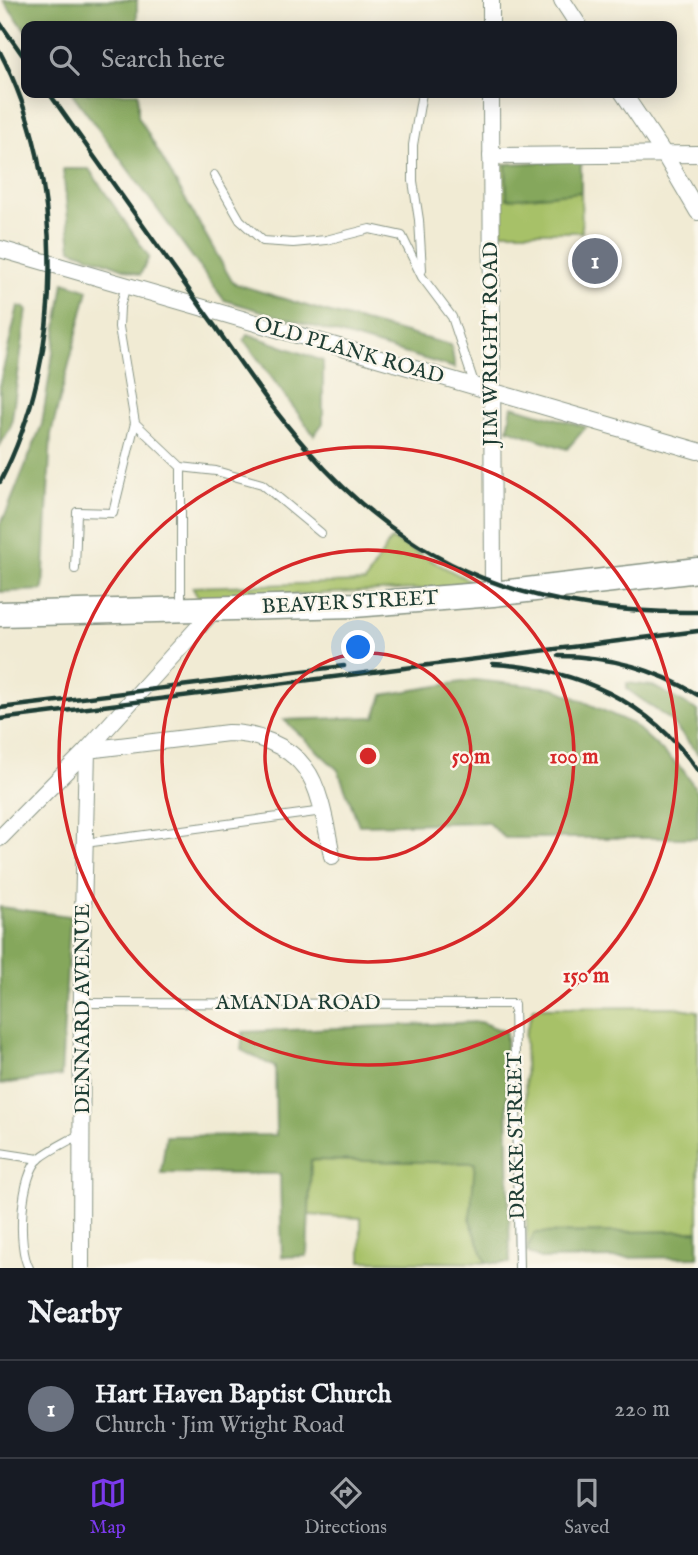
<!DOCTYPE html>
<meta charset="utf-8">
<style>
:root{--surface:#171b24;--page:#20242c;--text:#f1f3f6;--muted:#9ea1a6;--line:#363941;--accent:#7c3aed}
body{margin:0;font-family:"IM FELL English",serif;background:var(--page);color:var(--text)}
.you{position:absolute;left:359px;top:648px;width:24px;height:24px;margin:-18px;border:5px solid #fff;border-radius:50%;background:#1a73e8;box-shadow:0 0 0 10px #1a73e833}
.badge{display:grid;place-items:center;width:46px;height:46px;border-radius:50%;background:var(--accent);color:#fff;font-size:23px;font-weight:700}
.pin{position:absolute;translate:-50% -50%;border:4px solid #fff;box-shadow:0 2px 7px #0006}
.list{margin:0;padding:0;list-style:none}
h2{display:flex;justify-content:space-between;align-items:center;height:91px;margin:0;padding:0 28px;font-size:30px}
h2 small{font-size:23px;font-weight:400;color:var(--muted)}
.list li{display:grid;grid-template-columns:46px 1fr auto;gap:21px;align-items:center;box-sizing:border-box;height:98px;padding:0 28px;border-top:2px solid var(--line)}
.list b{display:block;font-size:26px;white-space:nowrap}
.list p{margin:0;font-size:23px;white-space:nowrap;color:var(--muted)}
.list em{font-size:23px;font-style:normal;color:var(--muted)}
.icon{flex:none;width:38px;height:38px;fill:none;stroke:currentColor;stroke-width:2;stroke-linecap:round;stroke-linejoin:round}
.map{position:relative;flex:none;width:698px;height:1268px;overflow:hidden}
.search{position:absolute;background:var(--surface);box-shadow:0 4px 18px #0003;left:21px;right:21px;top:21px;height:77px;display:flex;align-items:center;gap:18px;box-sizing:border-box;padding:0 24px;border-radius:14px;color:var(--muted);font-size:26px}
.sheet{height:189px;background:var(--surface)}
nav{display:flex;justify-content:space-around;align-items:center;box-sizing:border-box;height:98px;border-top:2px solid var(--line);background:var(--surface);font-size:19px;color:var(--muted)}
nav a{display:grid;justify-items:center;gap:4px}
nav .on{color:var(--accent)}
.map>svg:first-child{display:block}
.green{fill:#a7c167;stroke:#637f4e;stroke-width:2}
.forest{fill:#85a75c;stroke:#527248;stroke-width:2}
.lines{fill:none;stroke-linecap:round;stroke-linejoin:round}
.lane-casing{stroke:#889484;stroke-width:10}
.street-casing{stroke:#889484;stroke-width:18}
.primary-casing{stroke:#889484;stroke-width:27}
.lane{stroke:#fff;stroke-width:8}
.street{stroke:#fff;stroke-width:16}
.primary{stroke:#fff;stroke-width:24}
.rail{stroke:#1f3d34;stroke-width:4.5}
.ring{fill:none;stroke:#d62828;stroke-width:3.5}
.labels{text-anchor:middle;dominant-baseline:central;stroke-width:5;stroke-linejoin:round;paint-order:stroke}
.street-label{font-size:21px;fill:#1f3d34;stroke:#fbf7ec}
.centre{fill:#d62828;stroke:#fbf7ec;stroke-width:3.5}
.ring-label{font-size:21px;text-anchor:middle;font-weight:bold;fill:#d62828;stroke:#fbf7ec;stroke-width:5;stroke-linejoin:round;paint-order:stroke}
</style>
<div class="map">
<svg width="698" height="1268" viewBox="0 0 698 1268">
<rect width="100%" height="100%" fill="#fbf7ec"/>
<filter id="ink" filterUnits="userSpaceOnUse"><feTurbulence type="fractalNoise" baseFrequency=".0143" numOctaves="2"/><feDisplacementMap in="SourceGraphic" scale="14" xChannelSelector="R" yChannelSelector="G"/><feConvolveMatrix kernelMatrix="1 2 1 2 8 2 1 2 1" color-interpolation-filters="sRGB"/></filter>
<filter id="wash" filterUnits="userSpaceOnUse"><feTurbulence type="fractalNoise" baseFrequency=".00686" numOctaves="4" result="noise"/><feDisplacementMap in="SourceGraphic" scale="28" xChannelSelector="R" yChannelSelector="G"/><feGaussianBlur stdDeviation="1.57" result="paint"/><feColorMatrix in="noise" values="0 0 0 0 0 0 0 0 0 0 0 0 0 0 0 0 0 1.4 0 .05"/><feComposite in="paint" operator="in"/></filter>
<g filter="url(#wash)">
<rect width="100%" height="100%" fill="#f1ebd4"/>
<g class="green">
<polygon points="506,164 507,199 581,192 582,232 497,232 500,165"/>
<polygon points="391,539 470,581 466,587 199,599 192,587 365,582"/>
<polygon points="674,1007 698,1011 698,1231 534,1233 527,1252 525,1035 533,1008"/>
<polygon points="311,1160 476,1163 470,1220 486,1263 361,1261 361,1218 309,1215"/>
</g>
<g class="forest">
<polygon points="3,0 137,0 137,26 26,26 26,31"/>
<polygon points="72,93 138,93 138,116 233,283 323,311 451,345 455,368 224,300"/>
<polygon points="581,160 581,192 507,199 506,164"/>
<polygon points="63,169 89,169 149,257 140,275 71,249"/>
<polygon points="64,282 88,290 51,434 43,590 0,592 0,524 7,511 42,424"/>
<polygon points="18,306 27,309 11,426 0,445 0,383"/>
<polygon points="248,334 323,361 323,423 314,435 244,340"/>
<polygon points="512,406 586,427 567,449 508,429"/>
<polygon points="474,680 554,688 633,724 683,770 698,792 698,838 505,838 487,822 359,825 338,770 284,720 375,717 383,695"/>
<polygon points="627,683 653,686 698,711 698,754 670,720 627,689"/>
<polygon points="0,907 70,916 61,1076 0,1084"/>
<polygon points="480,1022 506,1032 510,1263 486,1263 470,1220 475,1163 311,1160 307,1256 282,1257 280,1174 161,1173 166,1136 276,1135 275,1067 241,1050 243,1032"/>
<polygon points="698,1231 698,1257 540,1259 527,1252 534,1233"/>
</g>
</g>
<g filter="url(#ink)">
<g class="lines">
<defs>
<g id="lane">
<polyline points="214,175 240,220 263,241 293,243 326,240 370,229 402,236 422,277 452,317 475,386"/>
<polyline points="422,270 419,220 413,181 413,145 422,93"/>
<polyline points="126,285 120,307 119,327 135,423 181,467 181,607"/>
<polyline points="181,467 216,471 262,484 321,533"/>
<polyline points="75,569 77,512 113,513 135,423"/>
<polyline points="85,843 323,811"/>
<polyline points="82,1003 514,1004 519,1268"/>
<polyline points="0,1153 39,1159"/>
<path d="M29 1268C17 1247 20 1174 40 1158 51 1149 69 1141 82 1133"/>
</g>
<g id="street">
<polyline points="491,0 491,26"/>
<polyline points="562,0 579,26"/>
<polyline points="491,93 493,594"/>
<polyline points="623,93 664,154 698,212"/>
<polyline points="491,156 698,154"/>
<polyline points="0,249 698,451"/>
<polyline points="0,838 87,750 214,610"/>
<path d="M81 1268 82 955 87 750 228 733C255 733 288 745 305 768 321 788 327 831 332 856"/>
</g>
<polyline id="primary" points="0,614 354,605 493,594 698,570"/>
</defs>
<use href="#lane" class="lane-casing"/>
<use href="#street" class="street-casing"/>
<use href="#primary" class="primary-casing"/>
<use href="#lane" class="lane"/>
<use href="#street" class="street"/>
<use href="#primary" class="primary"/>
<g class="rail">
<polyline points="0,23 26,60"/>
<path d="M0 52C66 178 66 356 0 482"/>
<path d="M49 93C103 169 157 246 212 322 242 365 272 410 307 449 415 574 537 614 698 612"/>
<path d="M559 656C610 656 655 669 698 695"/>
<path d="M493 664C576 668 650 701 698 771"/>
<polyline points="0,708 344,666"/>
<polyline points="0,719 698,631"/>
</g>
</g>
</g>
<g class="ring">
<circle cx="368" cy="756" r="103"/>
<circle cx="368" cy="756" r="206"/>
<circle cx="368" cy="756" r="309"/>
</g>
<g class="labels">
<g class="street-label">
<text transform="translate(491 344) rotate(-90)">JIM WRIGHT ROAD</text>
<text transform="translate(349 351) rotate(16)">OLD PLANK ROAD</text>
<text transform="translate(350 603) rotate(-3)">BEAVER STREET</text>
<text x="298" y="1003">AMANDA ROAD</text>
<text transform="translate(83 1009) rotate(-90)">DENNARD AVENUE</text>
<text transform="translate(517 1136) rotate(-91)">DRAKE STREET</text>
</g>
</g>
<circle cx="368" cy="756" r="10" class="centre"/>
<g class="ring-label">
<text x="471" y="763">50 m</text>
<text x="574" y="763">100 m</text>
<text x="586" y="982">150 m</text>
</g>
</svg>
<div class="you"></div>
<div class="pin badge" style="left:595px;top:261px;background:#6b7280">1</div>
<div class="search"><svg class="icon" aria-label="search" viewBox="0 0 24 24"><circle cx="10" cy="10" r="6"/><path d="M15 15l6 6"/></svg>Search here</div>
</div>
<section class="sheet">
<h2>Nearby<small></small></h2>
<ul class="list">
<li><span class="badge" style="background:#6b7280">1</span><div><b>Hart Haven Baptist Church</b><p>Church · Jim Wright Road</p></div><em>220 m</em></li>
</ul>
</section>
<nav>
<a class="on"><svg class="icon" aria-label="map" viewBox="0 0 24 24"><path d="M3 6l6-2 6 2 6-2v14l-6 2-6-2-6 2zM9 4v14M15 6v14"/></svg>Map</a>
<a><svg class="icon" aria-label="directions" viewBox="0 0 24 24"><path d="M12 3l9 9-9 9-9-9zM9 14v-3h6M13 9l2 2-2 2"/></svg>Directions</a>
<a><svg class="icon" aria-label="saved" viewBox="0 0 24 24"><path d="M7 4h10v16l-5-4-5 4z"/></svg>Saved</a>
</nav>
